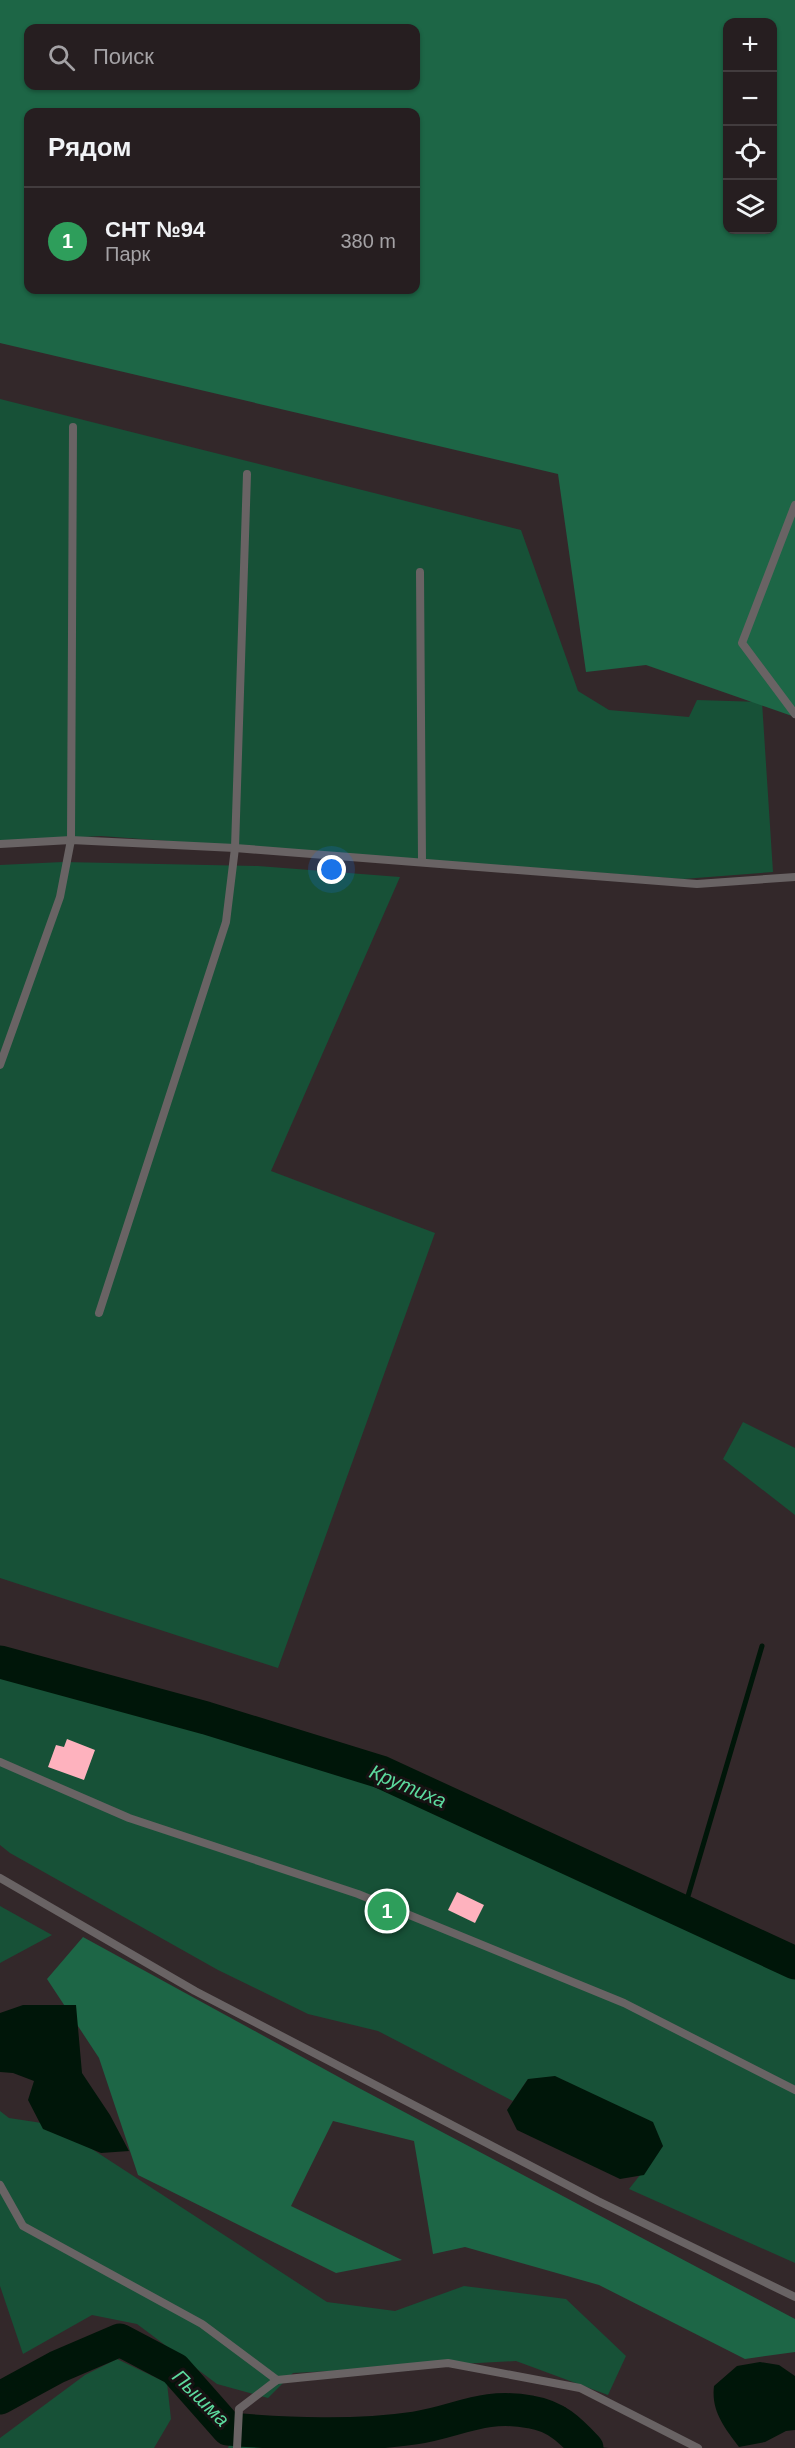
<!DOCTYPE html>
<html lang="ru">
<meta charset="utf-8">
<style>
:root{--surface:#261e20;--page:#2e2729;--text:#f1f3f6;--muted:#a4a2a5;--line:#423c3e;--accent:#bca0f2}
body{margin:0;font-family:Arial,sans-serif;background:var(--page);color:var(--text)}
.controls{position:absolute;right:18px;top:18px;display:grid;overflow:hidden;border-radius:12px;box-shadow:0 2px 4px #0004}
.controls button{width:54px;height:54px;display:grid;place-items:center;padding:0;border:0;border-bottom:2px solid var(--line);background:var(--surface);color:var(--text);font:30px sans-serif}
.you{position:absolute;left:332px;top:870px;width:21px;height:21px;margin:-15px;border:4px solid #fff;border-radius:50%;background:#1a73e8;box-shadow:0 0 0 9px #1a73e833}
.badge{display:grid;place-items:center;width:39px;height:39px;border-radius:50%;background:var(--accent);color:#fff;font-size:20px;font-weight:700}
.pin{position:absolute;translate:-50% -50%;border:3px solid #fff;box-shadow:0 2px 6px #0006}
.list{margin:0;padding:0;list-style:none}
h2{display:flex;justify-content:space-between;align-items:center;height:78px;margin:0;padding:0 24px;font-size:26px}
h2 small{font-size:20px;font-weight:400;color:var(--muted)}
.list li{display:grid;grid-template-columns:39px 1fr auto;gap:18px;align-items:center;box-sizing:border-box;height:108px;padding:0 24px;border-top:2px solid var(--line)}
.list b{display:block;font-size:22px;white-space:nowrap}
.list p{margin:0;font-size:20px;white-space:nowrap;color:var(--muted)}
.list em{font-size:20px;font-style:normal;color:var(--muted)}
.icon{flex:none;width:33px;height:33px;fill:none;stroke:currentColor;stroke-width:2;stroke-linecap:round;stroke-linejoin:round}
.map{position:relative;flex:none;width:795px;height:2448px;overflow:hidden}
.search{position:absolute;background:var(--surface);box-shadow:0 2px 4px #0004;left:24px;top:24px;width:396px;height:66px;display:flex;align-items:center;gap:15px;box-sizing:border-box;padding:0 21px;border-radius:12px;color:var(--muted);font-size:22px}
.panel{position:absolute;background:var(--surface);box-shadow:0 2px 4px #0004;left:24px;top:108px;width:396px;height:186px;border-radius:12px}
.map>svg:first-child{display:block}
.green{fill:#175137}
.forest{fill:#1d6646;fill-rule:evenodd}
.water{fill:#001609}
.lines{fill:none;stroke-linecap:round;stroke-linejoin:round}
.stream{stroke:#001609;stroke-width:5}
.river{stroke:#001609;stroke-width:33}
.building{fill:#feb2be}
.service{stroke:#696364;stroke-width:8}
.labels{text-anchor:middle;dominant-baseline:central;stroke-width:6;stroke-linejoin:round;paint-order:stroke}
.water-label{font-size:20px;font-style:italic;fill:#5cda9e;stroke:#171213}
</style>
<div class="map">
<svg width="795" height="2448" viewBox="0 0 795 2448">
<rect width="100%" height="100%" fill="#33282a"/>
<g class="green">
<polygon points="0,399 521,530 578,691 609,710 689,717 697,700 762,702 773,872 683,879 101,836 0,842"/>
<polygon points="63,862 258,866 400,877 271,1171 435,1233 278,1668 0,1578 0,865"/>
<polygon points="743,1422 795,1448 795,1515 723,1459"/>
<polygon points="0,1672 367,1771 795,1975 795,2263 629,2189 663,2146 528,2079 513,2101 378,2031 308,2014 218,1970 10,1853 0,1845"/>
<polygon points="0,1906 52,1935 0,1963"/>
<polygon points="0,2111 9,2118 55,2125 327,2302 395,2311 464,2286 566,2299 626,2356 608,2395 516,2361 293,2373 268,2398 217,2384 137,2324 92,2315 23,2354 0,2286"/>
<polygon points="117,2359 167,2383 171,2419 154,2448 0,2448 0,2438 85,2375"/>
<polygon points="231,2439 328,2448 228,2448"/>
</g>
<g class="forest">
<path d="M0 0H795V717L646 665 586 672 558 474 0 343ZM728 22H772V230H728ZM28 28H416V86H28ZM28 112H416V290H28Z"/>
<polygon points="83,1937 357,2087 795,2319 795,2352 745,2359 599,2285 465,2247 433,2254 414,2141 333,2121 291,2206 402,2260 336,2273 138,2175 99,2058 47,1979"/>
</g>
<g class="water">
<polygon points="23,2005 76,2005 82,2073 110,2115 129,2151 101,2153 43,2129 28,2100 34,2081 13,2073 0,2072 0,2013"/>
<polygon points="555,2076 653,2122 663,2146 644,2175 620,2179 517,2130 507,2110 528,2079"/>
<path d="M760 2362 779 2365 795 2376V2430L786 2431 765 2442 739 2447C724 2427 711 2411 714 2386L737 2366Z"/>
<polygon points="565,2407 597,2447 609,2448 569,2448 548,2431"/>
</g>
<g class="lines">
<polyline class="stream" points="683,1913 762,1646"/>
<g class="river">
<polyline points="0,1662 206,1718 381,1772 795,1963"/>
<path d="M0 2398 57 2367 120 2340 175 2369 228 2429C290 2434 353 2437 415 2428 459 2421 483 2403 531 2412 556 2416 570 2430 587 2448"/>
</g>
</g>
<g class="building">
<polygon points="67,1739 95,1750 84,1780 48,1767 56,1745 64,1747"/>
<polygon points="457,1892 484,1905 475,1923 448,1910"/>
</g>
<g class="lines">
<g class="service">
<polyline points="795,505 742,643 795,714"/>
<polyline points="420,572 422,861"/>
<polyline points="0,844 71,840 235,848 697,884 795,877"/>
<polyline points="0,1065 60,897 71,840 73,427"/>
<polyline points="99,1313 226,922 235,848 247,474"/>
<polyline points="0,1762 129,1818 358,1894 624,2003 795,2090"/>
<polyline points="0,1878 195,1991 598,2201 795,2297"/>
<polyline points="0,2185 23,2226 202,2324 277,2380"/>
<polyline points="237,2448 239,2409 277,2380 448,2363 580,2388 698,2448"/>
</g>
</g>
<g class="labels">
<g class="water-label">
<text transform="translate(408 1786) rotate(23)">Крутиха</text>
<text transform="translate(201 2398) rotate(45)">Пышма</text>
</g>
</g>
</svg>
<div class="controls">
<button>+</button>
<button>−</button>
<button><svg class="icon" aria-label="locate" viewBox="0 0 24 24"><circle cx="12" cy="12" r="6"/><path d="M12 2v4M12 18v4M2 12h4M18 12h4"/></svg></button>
<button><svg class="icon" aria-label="layers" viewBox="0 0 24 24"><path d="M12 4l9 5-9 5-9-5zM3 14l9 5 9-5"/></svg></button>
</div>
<div class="you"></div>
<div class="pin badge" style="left:387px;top:1911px;background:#2e9e5b">1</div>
<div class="search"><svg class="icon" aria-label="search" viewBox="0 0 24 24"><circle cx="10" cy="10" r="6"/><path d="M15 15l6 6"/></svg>Поиск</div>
<section class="panel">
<h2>Рядом<small></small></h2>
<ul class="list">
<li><span class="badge" style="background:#2e9e5b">1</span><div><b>СНТ №94</b><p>Парк</p></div><em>380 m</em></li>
</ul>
</section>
</div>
